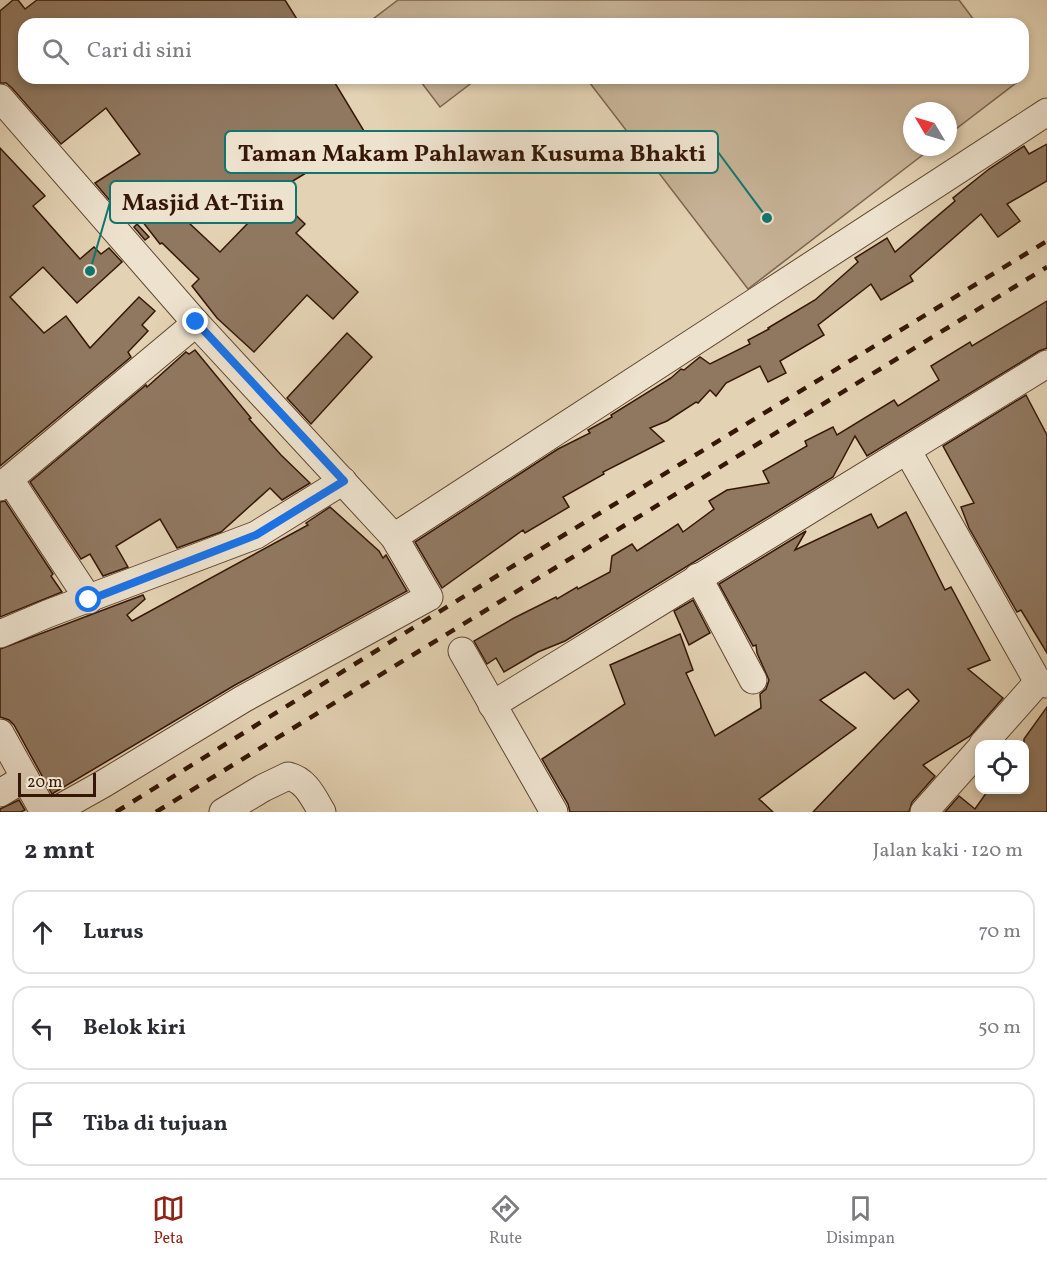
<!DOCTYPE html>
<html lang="id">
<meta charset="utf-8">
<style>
:root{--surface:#fff;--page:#f7f7f7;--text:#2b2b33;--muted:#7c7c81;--line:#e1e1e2;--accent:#8f2418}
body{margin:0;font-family:Vollkorn,serif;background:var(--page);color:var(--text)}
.controls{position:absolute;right:18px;bottom:18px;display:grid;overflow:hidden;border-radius:12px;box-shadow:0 3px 9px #0003}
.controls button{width:54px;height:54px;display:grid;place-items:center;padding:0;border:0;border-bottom:2px solid var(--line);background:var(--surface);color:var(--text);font:30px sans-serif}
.compass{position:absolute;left:903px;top:102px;width:54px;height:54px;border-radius:50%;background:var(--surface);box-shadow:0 3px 9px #0003;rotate:308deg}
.scale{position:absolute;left:18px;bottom:15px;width:78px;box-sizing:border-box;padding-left:6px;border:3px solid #361707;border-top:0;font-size:16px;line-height:21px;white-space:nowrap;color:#361707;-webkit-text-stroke:4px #ede2ce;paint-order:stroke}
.stop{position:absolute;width:18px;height:18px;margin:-14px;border:4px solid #1a73e8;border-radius:50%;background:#fff}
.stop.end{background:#1a73e8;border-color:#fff;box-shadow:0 2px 6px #0008}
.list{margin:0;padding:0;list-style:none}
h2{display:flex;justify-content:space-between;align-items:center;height:78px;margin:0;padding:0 24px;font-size:26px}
h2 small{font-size:20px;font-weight:400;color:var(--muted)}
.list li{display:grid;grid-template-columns:39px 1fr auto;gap:18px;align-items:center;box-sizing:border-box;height:84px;margin:0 12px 12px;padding:0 12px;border:2px solid var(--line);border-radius:18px}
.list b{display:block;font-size:22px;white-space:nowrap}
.list em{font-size:20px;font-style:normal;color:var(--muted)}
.icon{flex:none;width:33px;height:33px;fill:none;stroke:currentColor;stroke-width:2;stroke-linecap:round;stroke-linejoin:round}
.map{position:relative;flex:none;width:1047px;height:812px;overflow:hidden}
.search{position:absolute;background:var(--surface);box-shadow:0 3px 9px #0003;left:18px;right:18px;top:18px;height:66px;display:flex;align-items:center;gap:15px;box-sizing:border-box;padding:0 21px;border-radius:18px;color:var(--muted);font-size:22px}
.sheet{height:366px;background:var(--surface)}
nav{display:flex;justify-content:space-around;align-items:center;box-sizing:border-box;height:84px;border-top:2px solid var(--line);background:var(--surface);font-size:16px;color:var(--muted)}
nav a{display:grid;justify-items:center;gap:3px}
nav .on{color:var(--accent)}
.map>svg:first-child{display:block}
.green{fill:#c6b296;stroke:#7e644e;stroke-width:1.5}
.building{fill:#907860;stroke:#361707;stroke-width:1.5;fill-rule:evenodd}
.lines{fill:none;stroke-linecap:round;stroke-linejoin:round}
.minor-casing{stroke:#614632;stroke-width:29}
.minor{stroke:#ede2ce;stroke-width:27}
.rail{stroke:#361707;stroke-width:4.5;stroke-dasharray:10 10;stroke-linecap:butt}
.route{stroke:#1a73e8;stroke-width:8}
.leader{fill:none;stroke:#0f766e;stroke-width:2}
.callout-dot{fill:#0f766e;stroke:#ede2ce;stroke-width:2}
.callout{fill:#ede2ce;stroke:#0f766e;stroke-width:2}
.callout-label{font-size:24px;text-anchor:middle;font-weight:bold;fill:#361707}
</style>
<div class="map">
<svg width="1047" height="812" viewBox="0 0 1047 812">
<rect width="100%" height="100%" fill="#e3d2b3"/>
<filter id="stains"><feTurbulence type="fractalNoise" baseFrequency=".00333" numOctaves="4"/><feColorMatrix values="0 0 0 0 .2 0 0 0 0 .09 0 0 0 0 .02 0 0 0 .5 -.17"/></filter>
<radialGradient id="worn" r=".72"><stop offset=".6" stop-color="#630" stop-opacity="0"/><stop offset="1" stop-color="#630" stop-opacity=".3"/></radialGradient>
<g class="green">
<polygon points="398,0 959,0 977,24 377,24 373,19"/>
<polygon points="418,78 478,78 440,107"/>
<polygon points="586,78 1018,78 1020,80 948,135 948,111 912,111 912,147 933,147 748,289"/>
</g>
<g class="building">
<path d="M13 0H18L25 9 37 0H285L300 24H24V78H332L367 136 273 193 305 224 296 233 358 292 333 319 307 295 254 352 217 318 192 286 199 279 162 243 160 244 128 203 118 210 95 183 140 154 106 108 61 144 12 88 6 83H0V11ZM222 195 249 222 220 252 188 222Z"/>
<polygon points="1047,144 1047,181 1007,204 1020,221 998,237 981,214 910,276 913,281 881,300 871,284 818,325 824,335 780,361 786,373 768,382 760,366 726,383 716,396 710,390 698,403 696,402 667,421 650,428 664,441 603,472 604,474 563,497 569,507 525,533 523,530 442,588 415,542 558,449 590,433 588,430 612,417 611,415 671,378 681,369 684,370 700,357 710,364 750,344 748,340 769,329 768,328 815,300 858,262 855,258 887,238 895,252 955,201 953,198 989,169 1024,146 1029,154"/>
<polygon points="0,148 45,196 33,206 80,259 94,247 101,254 109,248 122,262 77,303 43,267 10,297 44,333 66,316 90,348 139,297 155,311 142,325 148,331 128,352 131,357 0,466"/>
<polygon points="137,224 149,237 145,240 134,227"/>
<polygon points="1047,301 1047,348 1039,351 867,456 855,436 833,477 565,641 538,652 504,672 496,658 487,664 474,641 514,618 556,597 557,599 577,587 578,589 610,572 612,556 632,544 637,551 678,524 683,532 714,509 709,501 727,490 769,483 763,471 807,446 805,441 833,427 837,435 894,400 898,406 939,380 931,366 970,342 972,346"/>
<polygon points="347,333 372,357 311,424 287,398"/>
<polygon points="195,350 251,418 249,419 281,455 310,483 282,500 270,488 221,532 177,548 160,519 116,546 128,567 103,576 90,554 81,559 30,482 146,385 147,387 186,352 189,354"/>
<polygon points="1026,395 1047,435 1047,653 1021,610 1017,612 969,528 961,507 974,503 943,446"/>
<polygon points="5,501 53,574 51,576 62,592 0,617 0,502"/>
<polygon points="330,507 379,551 383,558 386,555 407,591 235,685 52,794 14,725 9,720 0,717 0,649 143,595 145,599 127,615 132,621 308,525 306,523"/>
<polygon points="906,512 945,590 951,587 990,660 968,669 1003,698 970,736 923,765 935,776 912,802 909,812 813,812 919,701 908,689 894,699 865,672 820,700 856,728 759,799 773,812 570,812 568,804 542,759 625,704 610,665 680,634 693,670 686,673 715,736 761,708 760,694 766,689 769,680 757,653 756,645 753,646 719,584 806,531 795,550 871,514 878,528"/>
<polygon points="693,600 710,633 689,645 674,611"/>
<polygon points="1047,707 1047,812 945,812 959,796 975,809 989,789 1024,789 1024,739"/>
<polygon points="19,800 25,810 21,812 0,812 0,809"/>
</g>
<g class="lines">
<defs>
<g id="minor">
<polyline points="0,98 196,323 394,537 429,597 243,699 103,784 53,812"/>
<polyline points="907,450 1038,682"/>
<polyline points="10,480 89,600"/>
<polyline points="0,487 196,323"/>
<polyline points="394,537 1047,112"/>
<polyline points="698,577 753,680"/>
<polyline points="0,634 47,614 256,535 343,481"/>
<polyline points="462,651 554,812"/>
<polyline points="492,705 1047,364"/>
<polyline points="0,733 25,778"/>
<polyline points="983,744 1038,682 1047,684"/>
<polyline points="0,793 25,778 44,812"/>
<path d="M223 812 263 788 288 776C306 780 313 797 322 812"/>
<polyline points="924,812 980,749"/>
</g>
</defs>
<use href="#minor" class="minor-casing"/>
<use href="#minor" class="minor"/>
<g class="rail">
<polyline points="116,812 513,566 1047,241"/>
<polyline points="156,812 1047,267"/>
</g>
</g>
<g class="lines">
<polyline class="route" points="89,600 256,535 344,481 196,322"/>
</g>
<path class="leader" d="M767 218L718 152M90 271L110 202"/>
<g class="callout-dot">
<circle cx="767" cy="218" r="6"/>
<circle cx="90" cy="271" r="6"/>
</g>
<g class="callout">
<rect x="225" y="131" width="493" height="42" rx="6"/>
<rect x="110" y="181" width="186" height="42" rx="6"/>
</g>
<g class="callout-label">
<text x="472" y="161">Taman Makam Pahlawan Kusuma Bhakti</text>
<text x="203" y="210">Masjid At-Tiin</text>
</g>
<rect width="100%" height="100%" filter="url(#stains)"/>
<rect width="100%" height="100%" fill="url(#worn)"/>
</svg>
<div class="controls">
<button><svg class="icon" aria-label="locate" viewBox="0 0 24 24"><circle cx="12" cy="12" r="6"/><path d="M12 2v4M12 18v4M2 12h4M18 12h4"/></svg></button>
</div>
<svg class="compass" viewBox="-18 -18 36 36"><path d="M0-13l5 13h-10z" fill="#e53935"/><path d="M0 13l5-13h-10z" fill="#7c7c81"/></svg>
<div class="scale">20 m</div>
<div class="stop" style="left:89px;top:600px"></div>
<div class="stop end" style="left:196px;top:322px"></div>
<div class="search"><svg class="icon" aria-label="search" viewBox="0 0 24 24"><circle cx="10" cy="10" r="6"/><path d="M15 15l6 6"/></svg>Cari di sini</div>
</div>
<section class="sheet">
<h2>2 mnt<small>Jalan kaki · 120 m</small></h2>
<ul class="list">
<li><svg class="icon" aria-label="ahead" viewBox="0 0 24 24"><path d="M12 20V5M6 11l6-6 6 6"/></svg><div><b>Lurus</b></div><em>70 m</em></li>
<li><svg class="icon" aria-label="left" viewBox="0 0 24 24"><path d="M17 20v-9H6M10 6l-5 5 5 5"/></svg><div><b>Belok kiri</b></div><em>50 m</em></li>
<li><svg class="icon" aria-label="arrive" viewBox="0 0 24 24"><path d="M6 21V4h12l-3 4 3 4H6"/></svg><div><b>Tiba di tujuan</b></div></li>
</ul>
</section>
<nav>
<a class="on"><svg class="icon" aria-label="map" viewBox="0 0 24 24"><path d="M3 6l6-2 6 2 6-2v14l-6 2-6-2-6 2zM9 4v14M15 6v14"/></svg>Peta</a>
<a><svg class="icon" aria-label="directions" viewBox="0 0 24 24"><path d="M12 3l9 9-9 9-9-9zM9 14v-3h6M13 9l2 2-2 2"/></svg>Rute</a>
<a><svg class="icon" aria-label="saved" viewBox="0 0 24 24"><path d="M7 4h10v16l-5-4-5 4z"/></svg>Disimpan</a>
</nav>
